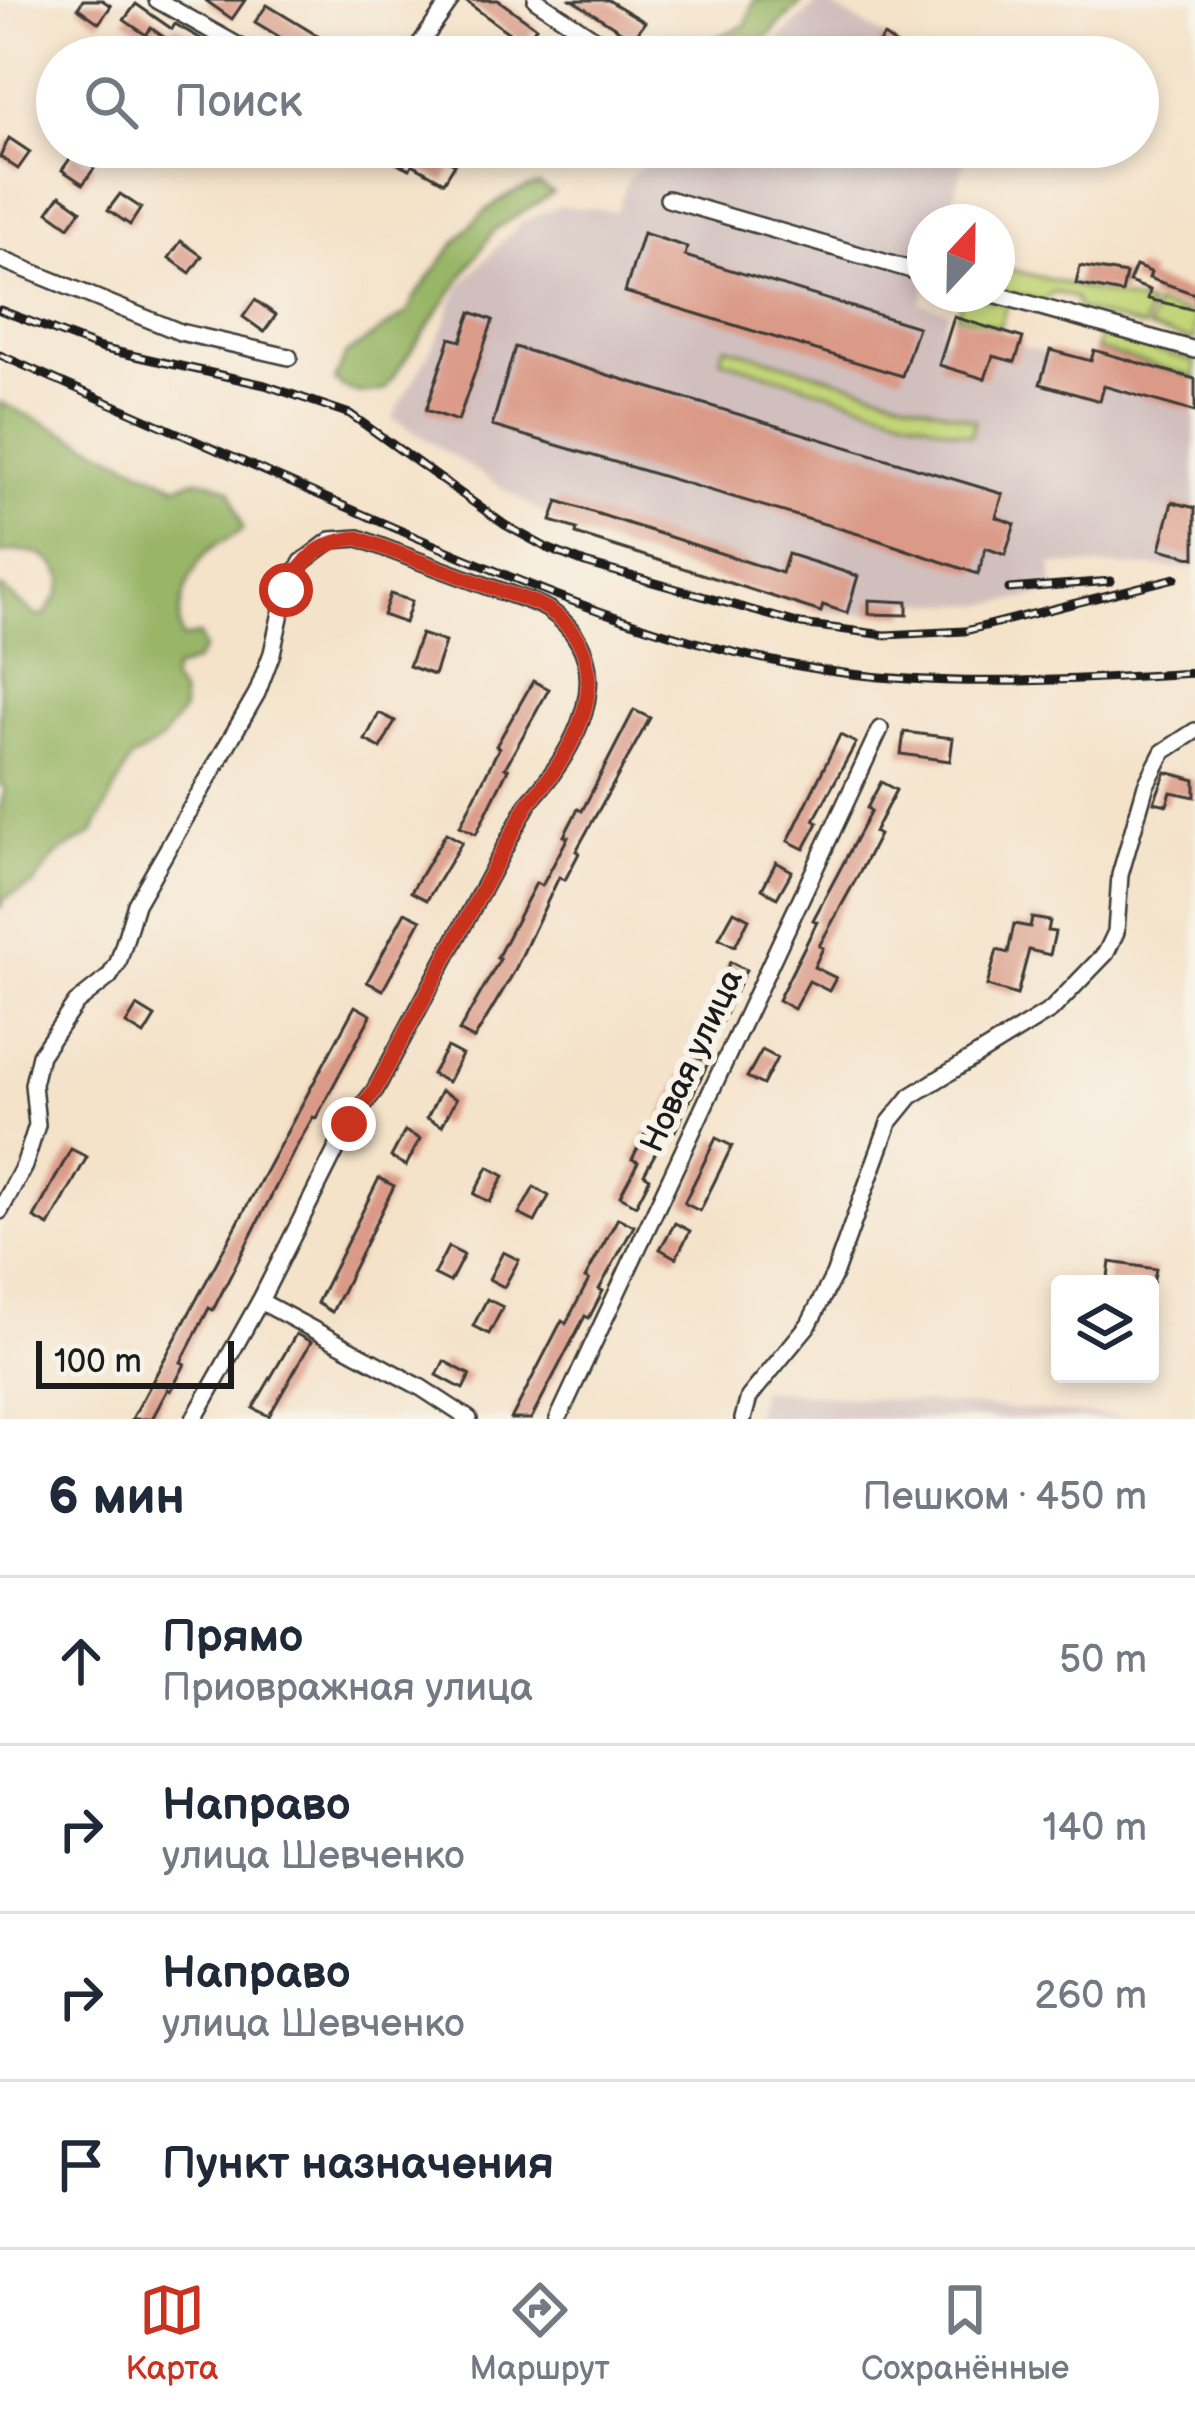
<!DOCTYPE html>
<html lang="ru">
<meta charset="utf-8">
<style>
:root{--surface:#fff;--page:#f6f6f7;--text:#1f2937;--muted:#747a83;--line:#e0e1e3;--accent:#c8321e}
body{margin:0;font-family:"Balsamiq Sans",sans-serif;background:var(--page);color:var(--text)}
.controls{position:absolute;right:36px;bottom:36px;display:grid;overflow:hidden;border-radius:12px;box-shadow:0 6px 18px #0003}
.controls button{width:108px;height:108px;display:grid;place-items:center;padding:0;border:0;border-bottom:3px solid var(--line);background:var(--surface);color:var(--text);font:60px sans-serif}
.compass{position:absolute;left:907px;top:204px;width:108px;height:108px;border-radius:50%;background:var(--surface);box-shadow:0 6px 18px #0003;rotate:22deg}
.scale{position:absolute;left:36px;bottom:30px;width:198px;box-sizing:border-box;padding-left:12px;border:6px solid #1c1c1c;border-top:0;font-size:33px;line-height:42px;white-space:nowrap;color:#1c1c1c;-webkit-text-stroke:9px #f7f3e8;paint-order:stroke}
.stop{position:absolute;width:36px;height:36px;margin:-27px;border:9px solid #c8321e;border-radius:50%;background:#fff}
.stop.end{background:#c8321e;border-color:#fff;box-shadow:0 3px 12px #0008}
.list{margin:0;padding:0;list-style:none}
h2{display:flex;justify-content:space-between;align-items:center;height:156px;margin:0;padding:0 48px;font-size:51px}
h2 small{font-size:39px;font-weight:400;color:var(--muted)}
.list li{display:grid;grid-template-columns:78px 1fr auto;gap:36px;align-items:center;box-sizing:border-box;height:168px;padding:0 48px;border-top:3px solid var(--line)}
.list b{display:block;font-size:45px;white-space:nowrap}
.list p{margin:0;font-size:39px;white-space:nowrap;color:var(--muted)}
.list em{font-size:39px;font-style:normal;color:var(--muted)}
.icon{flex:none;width:66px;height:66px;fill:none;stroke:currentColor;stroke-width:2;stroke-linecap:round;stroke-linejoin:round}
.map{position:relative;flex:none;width:1195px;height:1419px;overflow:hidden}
.search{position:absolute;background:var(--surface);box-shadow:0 6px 18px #0003;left:36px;right:36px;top:36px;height:132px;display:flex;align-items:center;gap:30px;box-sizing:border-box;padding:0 42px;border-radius:66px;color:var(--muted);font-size:45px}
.sheet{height:828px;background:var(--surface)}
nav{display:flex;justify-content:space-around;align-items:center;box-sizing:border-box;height:168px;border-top:3px solid var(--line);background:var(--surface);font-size:33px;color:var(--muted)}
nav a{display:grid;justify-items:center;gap:6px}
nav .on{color:var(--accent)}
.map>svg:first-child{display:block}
.industrial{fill:#d1bfbd}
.green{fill:#c2d578;stroke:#6f784a;stroke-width:3}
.forest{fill:#99b668;stroke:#5a6942;stroke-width:3}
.building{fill:#da9a87}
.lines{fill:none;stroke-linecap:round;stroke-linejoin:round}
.street-casing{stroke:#3c3a36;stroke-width:20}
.street{stroke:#fff;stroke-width:15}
.rail-casing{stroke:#1c1c1c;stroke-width:9}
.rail{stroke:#f7f3e8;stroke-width:4.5;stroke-dasharray:14;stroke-linecap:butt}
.route{stroke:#c8321e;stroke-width:15}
.labels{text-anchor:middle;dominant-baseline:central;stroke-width:12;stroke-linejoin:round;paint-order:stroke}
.street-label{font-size:33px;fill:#1c1c1c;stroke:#f7f3e8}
</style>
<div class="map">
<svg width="1195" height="1419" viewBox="0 0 1195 1419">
<rect width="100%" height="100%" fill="#f7f3e8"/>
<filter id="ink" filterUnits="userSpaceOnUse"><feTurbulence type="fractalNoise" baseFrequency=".00833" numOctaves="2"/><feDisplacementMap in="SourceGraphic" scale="24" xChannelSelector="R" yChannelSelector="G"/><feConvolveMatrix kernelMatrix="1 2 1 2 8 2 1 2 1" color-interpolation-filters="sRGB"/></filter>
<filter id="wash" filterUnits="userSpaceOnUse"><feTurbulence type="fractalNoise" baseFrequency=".004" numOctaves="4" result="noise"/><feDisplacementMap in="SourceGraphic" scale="48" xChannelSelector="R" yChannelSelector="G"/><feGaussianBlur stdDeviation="2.7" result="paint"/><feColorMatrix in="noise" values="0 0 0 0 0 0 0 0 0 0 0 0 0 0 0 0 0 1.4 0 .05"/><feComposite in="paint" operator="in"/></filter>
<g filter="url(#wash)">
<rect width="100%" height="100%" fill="#f4e2c9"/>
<g class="industrial">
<polygon points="821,0 884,36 914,57 760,57"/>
<polygon points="662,147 969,147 946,222 925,222 925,288 921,303 948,311 941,336 946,339 954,317 1023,338 1021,346 1049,354 1090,361 1094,350 1195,379 1195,568 1052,564 1052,594 983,605 908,602 907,615 821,612 576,534 392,418 445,325 451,303 463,282 521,223 559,206 617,211 628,179"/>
<polygon points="759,1390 1148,1419 754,1419"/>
</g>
<g class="green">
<polygon points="997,266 1149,305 1144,328 1078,309 1075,298 1053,292 1043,301 997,289"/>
<polygon points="963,294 1007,304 1000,327 957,315"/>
<polygon points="1155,305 1195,315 1195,341 1149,329"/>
<polygon points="1100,335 1195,362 1195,377 1096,349"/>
<polygon points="725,346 975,420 971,436 720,359"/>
</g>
<g class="forest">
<path d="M754 0H804L747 57H683C699 41 725 36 746 24Z"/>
<path d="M558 147H649C627 167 586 169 558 164Z"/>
<path d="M540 185 553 193 494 230 385 389C367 396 350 394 335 381L346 354 408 312 413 299C447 256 482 193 540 185Z"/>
<path d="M0 402 177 486C200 477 210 478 231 491L243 529C233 539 221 540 210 549 191 565 172 615 182 638L199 635 204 649 195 662 174 670 171 681 182 695 183 710 161 741 130 760 93 833 55 856 34 884 4 899 0 909V809L5 788 0 785V587L35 615 43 617 59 594 63 578C50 551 27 547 0 554Z"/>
</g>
<g id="blocks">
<g class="building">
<polygon points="83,0 102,0 111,6 99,23 78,8"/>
<polygon points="205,0 245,0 232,19"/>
<polygon points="464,0 498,0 536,27 524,44"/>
<polygon points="572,0 608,0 645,22 633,39"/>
<polygon points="136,4 172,29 175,24 233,57 192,57 151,28 146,35 124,20"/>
<polygon points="267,5 318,36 306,53 255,22"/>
<polygon points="884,36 914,57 869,57"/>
<polygon points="9,138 30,152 18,169 0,157"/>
<polygon points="391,147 432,152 455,164 444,182 412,164 410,169 386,159"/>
<polygon points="74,153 95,167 83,184 62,170"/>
<polygon points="120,194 141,208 130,225 108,210"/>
<polygon points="60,195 81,210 69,227 48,212"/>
<polygon points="643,233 687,247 685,256 918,327 902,376 625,292"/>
<polygon points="181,241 202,256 190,273 169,258"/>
<polygon points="1080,266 1126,274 1122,293 1076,284"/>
<polygon points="1136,266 1151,272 1149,278 1195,294 1195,310 1148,299 1150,290 1129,282"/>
<polygon points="255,300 276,315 264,332 243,317"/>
<polygon points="471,312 493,320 458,421 426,410 450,338 461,341"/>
<polygon points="954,317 1023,338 1015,362 993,356 985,379 939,365"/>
<polygon points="515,347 1003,494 996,517 1015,524 1005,555 986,548 978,574 872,538 492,426"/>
<polygon points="1050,350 1091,361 1094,350 1195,379 1195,412 1104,386 1100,401 1040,384"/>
<polygon points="558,501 782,573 788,554 858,576 847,613 823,605 821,612 576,534 577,529 551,521"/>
<polygon points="1172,502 1195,508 1195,558 1160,549"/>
<polygon points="390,594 412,601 405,623 383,615"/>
<polygon points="869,600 907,602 907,615 869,614"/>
<polygon points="421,634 445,642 434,675 409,666"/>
<polygon points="533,681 549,689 505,768 508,769 476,834 460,826 499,748 496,746"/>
<polygon points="634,710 650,718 576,851 579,853 565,880 559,877 514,972 474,1039 459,1031 500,959 497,958 536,883 542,886 568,837 564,836 578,809 582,811"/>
<polygon points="379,713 395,721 381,748 365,740"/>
<polygon points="904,732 953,738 950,761 901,754"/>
<polygon points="840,735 856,743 814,820 818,823 804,849 788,841"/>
<polygon points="1166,772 1195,780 1195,797 1171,792 1167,805 1154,802"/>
<polygon points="881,782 896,790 874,832 879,835 860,872 819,946 823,948 814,967 836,978 829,991 809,981 794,1009 778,1000 817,922 813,920 871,811 867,808"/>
<polygon points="446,833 462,842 427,900 411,892"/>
<polygon points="776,862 792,871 777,898 762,889"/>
<polygon points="734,911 749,919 735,946 719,938"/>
<polygon points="405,912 421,920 383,990 367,982"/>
<polygon points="1032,918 1050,921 1048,931 1055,932 1050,955 1029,950 1017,995 987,986 997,950 1008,953 1014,924 1030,927"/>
<polygon points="730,962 746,970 714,1038 699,1030"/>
<polygon points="137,1006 155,1017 144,1035 126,1024"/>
<polygon points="355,1006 371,1015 316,1118 313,1117 293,1153 213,1310 209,1308 181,1362 185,1364 171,1391 168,1389 152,1419 132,1419"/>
<polygon points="447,1047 462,1055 448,1082 432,1074"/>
<polygon points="762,1050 777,1058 763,1085 747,1077"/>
<polygon points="692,1054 708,1063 675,1131 669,1128 644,1174 650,1178 636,1205 620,1196 638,1162 632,1159 646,1132 652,1135"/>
<polygon points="441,1091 456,1099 442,1126 427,1118"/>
<polygon points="405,1131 420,1139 406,1166 391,1157"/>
<polygon points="716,1138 732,1146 700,1211 684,1203"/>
<polygon points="71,1149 87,1157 49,1226 34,1218"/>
<polygon points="488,1167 504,1176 490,1202 474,1194"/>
<polygon points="379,1178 394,1186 332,1312 317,1303"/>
<polygon points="534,1187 549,1196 535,1222 519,1214"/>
<polygon points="618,1218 634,1226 599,1289 603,1291 589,1318 585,1316 531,1419 511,1419 562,1320 566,1323 589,1280 585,1278"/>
<polygon points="675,1223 690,1231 676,1258 660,1249"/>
<polygon points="448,1247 464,1255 450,1282 434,1274"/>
<polygon points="503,1252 519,1260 504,1287 489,1279"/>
<polygon points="1110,1262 1156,1269 1153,1284 1107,1284"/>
<polygon points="487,1299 503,1307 489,1334 473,1326"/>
<polygon points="296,1334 311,1342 269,1416 253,1408"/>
<polygon points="444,1361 470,1375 463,1389 437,1375"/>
</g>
</g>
</g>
<g filter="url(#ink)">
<use href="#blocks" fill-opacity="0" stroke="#3c3a36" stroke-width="3"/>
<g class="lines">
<defs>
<g id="street">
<polyline points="157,0 258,57"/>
<polyline points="536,0 610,49"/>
<polyline points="411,57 451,0"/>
<polyline points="668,199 925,274"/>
<polyline points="0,259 180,332 289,357"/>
<polyline points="994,294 1195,350"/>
<path d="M0 1211 24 1166 37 1125 33 1084 40 1055 76 1003 109 977 118 963 136 904 257 693 272 653 286 590 302 562 331 540 359 538C405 556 451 573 498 590 514 596 535 601 549 610 625 663 576 750 529 802L375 1090 349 1124 260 1301 194 1419"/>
<polyline points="260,1301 420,1387 469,1419"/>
<polyline points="558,1419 880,729"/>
<polyline points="743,1419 749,1397 809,1324 834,1275 889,1123 911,1096 1051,1010 1106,953 1116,932 1120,875 1146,785 1163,752 1195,731"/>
</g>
</defs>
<use href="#street" class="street-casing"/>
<use href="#street" class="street"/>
<defs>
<g id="rail">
<polyline points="0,310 100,348 265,385 350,414 505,525 547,548 585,563 801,624 885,635 965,631 1175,578"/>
<path d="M0 355C122 409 245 462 367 516 515 580 662 645 822 670 945 689 1072 680 1195 673"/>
<polyline points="1009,589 1111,581"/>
</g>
</defs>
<use href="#rail" class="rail-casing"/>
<use href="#rail" class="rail"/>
</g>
</g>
<g class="lines" filter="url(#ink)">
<path class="route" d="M286 590C304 558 320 541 358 538 405 556 451 573 498 590 514 596 535 601 549 610 625 663 576 750 529 802L375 1090 349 1124"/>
</g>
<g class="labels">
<g class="street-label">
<text transform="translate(692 1061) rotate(-65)">Новая улица</text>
</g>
</g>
</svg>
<div class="controls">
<button><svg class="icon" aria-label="layers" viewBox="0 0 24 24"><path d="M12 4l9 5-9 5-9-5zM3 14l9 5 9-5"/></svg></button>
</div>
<svg class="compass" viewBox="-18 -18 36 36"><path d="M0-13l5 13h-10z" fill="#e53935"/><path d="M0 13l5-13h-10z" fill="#747a83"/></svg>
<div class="scale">100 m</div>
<div class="stop" style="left:286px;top:590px"></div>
<div class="stop end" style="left:349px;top:1124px"></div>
<div class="search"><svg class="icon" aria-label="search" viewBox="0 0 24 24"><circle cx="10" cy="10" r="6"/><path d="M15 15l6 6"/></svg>Поиск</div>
</div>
<section class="sheet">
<h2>6 мин<small>Пешком · 450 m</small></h2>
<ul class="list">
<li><svg class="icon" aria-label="ahead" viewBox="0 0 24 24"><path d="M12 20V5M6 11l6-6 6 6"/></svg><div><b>Прямо</b><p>Приовражная улица</p></div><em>50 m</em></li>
<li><svg class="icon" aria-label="right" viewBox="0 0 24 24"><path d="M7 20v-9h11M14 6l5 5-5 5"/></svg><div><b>Направо</b><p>улица Шевченко</p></div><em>140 m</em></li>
<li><svg class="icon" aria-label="right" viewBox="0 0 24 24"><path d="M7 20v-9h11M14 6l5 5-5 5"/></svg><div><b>Направо</b><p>улица Шевченко</p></div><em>260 m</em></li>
<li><svg class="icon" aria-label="arrive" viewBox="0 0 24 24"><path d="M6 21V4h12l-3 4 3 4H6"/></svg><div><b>Пункт назначения</b></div></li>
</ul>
</section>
<nav>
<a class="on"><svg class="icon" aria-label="map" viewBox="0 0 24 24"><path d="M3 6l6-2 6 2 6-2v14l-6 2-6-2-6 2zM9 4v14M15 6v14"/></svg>Карта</a>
<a><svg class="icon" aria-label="directions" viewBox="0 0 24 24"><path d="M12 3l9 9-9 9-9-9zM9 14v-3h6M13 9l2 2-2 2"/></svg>Маршрут</a>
<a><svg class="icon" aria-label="saved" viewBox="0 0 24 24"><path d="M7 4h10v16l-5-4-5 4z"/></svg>Сохранённые</a>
</nav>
